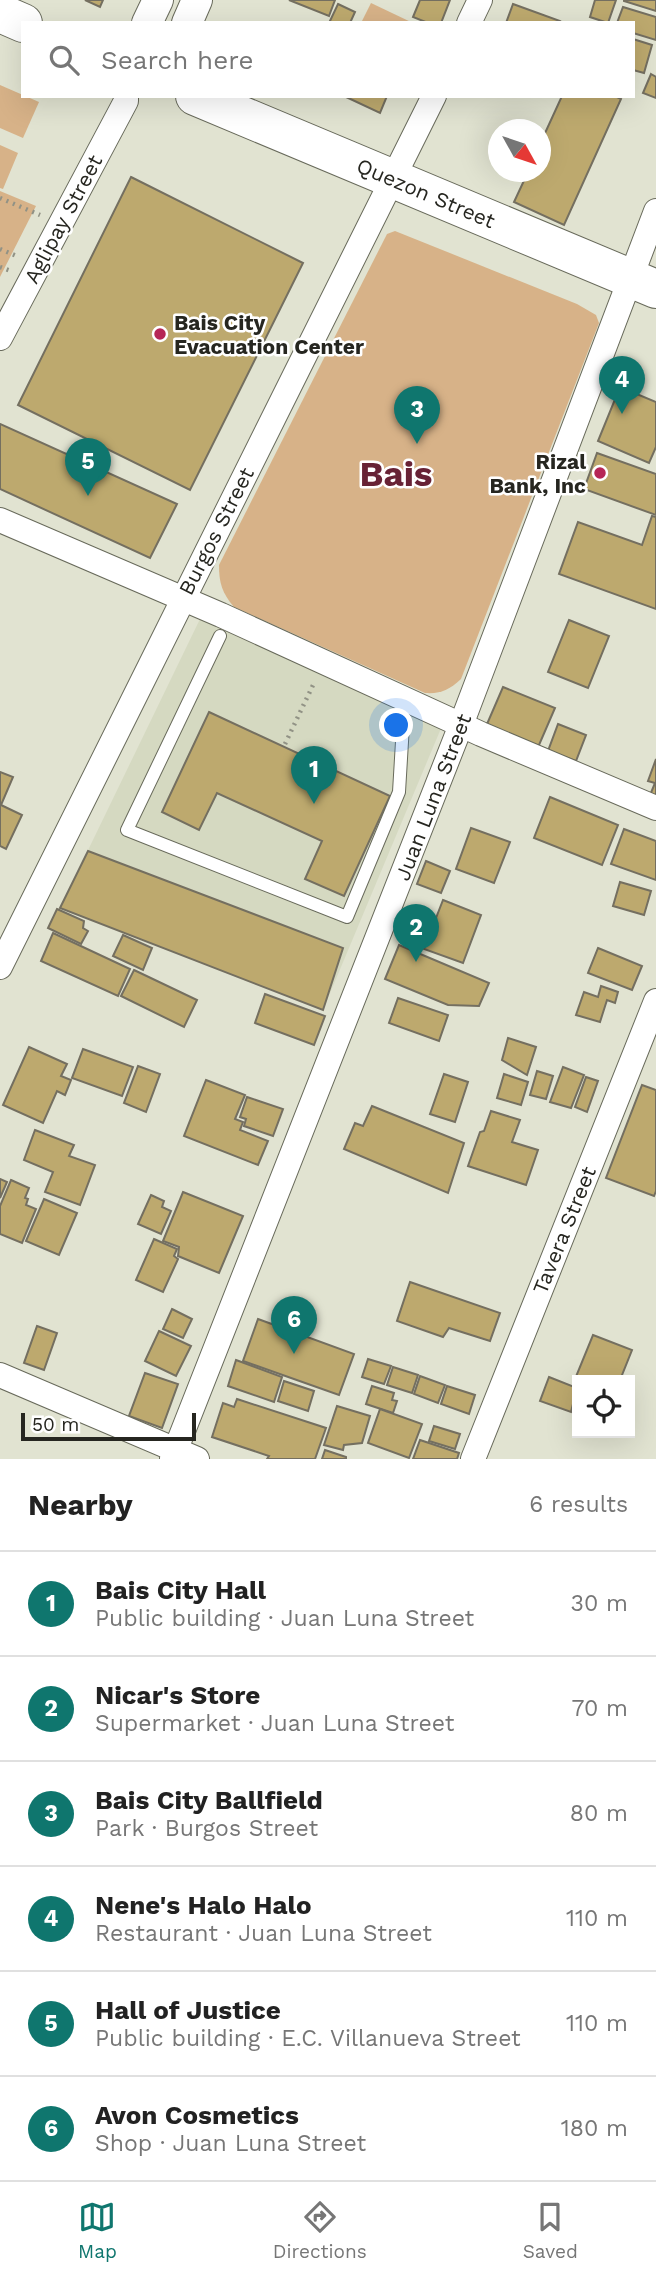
<!DOCTYPE html>
<meta charset="utf-8">
<style>
:root{--surface:#fff;--page:#f2f2f2;--text:#222;--muted:#767676;--line:#e0e0e0;--accent:#0f766e}
body{margin:0;font-family:"Work Sans",sans-serif;background:var(--page);color:var(--text)}
.controls{position:absolute;right:21px;bottom:21px;display:grid;overflow:hidden;border-radius:0px;box-shadow:0 7px 28px #0002}
.controls button{width:63px;height:63px;display:grid;place-items:center;padding:0;border:0;border-bottom:2px solid var(--line);background:var(--surface);color:var(--text);font:35px sans-serif}
.compass{position:absolute;left:488px;top:119px;width:63px;height:63px;border-radius:50%;background:var(--surface);box-shadow:0 7px 28px #0002;rotate:130deg}
.scale{position:absolute;left:21px;bottom:18px;width:175px;box-sizing:border-box;padding-left:7px;border:4px solid #262620;border-top:0;font-size:19px;line-height:24px;white-space:nowrap;color:#262620;-webkit-text-stroke:5px #fff;paint-order:stroke}
.you{position:absolute;left:397px;top:726px;width:24px;height:24px;margin:-18px;border:5px solid #fff;border-radius:50%;background:#1a73e8;box-shadow:0 0 0 10px #1a73e833}
.badge{display:grid;place-items:center;width:46px;height:46px;border-radius:50%;background:var(--accent);color:#fff;font-size:23px;font-weight:700}
.pin{position:absolute;translate:-50% -58px;filter:drop-shadow(0 2px 4px #0008)}
.pin::after{content:'';position:absolute;top:37px;width:24px;height:21px;background:inherit;clip-path:polygon(0 0,100% 0,50% 100%)}
.list{margin:0;padding:0;list-style:none}
h2{display:flex;justify-content:space-between;align-items:center;height:91px;margin:0;padding:0 28px;font-size:30px}
h2 small{font-size:23px;font-weight:400;color:var(--muted)}
.list li{display:grid;grid-template-columns:46px 1fr auto;gap:21px;align-items:center;box-sizing:border-box;height:105px;padding:0 28px;border-top:2px solid var(--line)}
.list b{display:block;font-size:26px;white-space:nowrap}
.list p{margin:0;font-size:23px;white-space:nowrap;color:var(--muted)}
.list em{font-size:23px;font-style:normal;color:var(--muted)}
.icon{flex:none;width:38px;height:38px;fill:none;stroke:currentColor;stroke-width:2;stroke-linecap:round;stroke-linejoin:round}
.map{position:relative;flex:none;width:656px;height:1459px;overflow:hidden}
.search{position:absolute;background:var(--surface);box-shadow:0 7px 28px #0002;left:21px;right:21px;top:21px;height:77px;display:flex;align-items:center;gap:18px;box-sizing:border-box;padding:0 24px;border-radius:0px;color:var(--muted);font-size:26px}
.sheet{height:721px;background:var(--surface)}
nav{display:flex;justify-content:space-around;align-items:center;box-sizing:border-box;height:98px;border-top:2px solid var(--line);background:var(--surface);font-size:19px;color:var(--muted)}
nav a{display:grid;justify-items:center;gap:4px}
nav .on{color:var(--accent)}
.map>svg:first-child{display:block}
.built{fill:#d5d9c1}
.green{fill:#d7b288}
.building{fill:#bda96e;stroke:#746f60;stroke-width:2}
.lines{fill:none;stroke-linecap:round;stroke-linejoin:round}
.service-casing{stroke:#686a5b;stroke-width:14}
.minor-casing{stroke:#686a5b;stroke-width:26}
.tertiary-casing{stroke:#686a5b;stroke-width:32}
.trunk-casing{stroke:#686a5b;stroke-width:40}
.path{stroke:#919285;stroke-width:4.5;stroke-dasharray:2 5;stroke-linecap:butt}
.service{stroke:#fff;stroke-width:12}
.minor{stroke:#fff;stroke-width:24}
.tertiary{stroke:#fff;stroke-width:30}
.trunk{stroke:#fff;stroke-width:38}
.poi-dot{fill:#b62656;stroke:#fff;stroke-width:2.5}
.labels{text-anchor:middle;dominant-baseline:central;stroke-width:5;stroke-linejoin:round;paint-order:stroke}
.street-label{font-size:21px;fill:#262620;stroke:#fff}
.poi-label{font-size:21px;font-weight:bold;fill:#262620;stroke:#fff;text-anchor:start}
.town-label{font-size:35px;font-weight:bold;fill:#672235;stroke:#fff}
</style>
<div class="map">
<svg width="656" height="1459" viewBox="0 0 656 1459">
<rect width="100%" height="100%" fill="#e1e3d1"/>
<polygon class="built" points="200,619 442,726 323,1010 60,908"/>
<g class="green">
<polygon points="371,3 413,23 361,23"/>
<polygon points="0,85 39,102 23,138 0,128"/>
<polygon points="0,145 18,153 3,189 0,188"/>
<polygon points="0,191 36,206 0,277"/>
<path d="M395 231 577 304 596 315 599 323 461 679C449 690 441 694 425 693L234 607C222 593 219 583 219 565L387 234Z"/>
</g>
<g class="building">
<polygon points="85,0 103,0 100,7"/>
<polygon points="289,0 335,0 329,16"/>
<polygon points="420,0 450,0 441,23 428,23 413,17"/>
<polygon points="595,0 616,0 608,23 590,17"/>
<polygon points="656,0 656,11 624,1 624,0"/>
<polygon points="338,4 355,12 350,23 329,23"/>
<polygon points="513,4 560,21 559,23 506,23"/>
<polygon points="623,7 656,17 656,40 633,33 633,23 617,23"/>
<polygon points="633,39 652,45 644,73 633,70"/>
<polygon points="651,74 656,77 656,98 643,93"/>
<polygon points="344,96 387,96 380,113"/>
<polygon points="562,96 615,96 621,99 564,225 514,202 528,172 540,172 540,144"/>
<polygon points="131,177 303,263 190,490 18,405"/>
<polygon points="620,387 656,402 656,447 649,463 598,441"/>
<polygon points="0,424 177,504 150,558 0,489"/>
<polygon points="597,453 656,474 656,515 584,489"/>
<polygon points="652,516 656,517 656,609 559,574 578,522 642,545"/>
<polygon points="569,620 609,636 588,688 548,672"/>
<polygon points="503,687 555,708 536,752 484,731"/>
<polygon points="209,712 390,796 344,896 305,879 322,841 217,793 199,830 162,812"/>
<polygon points="558,724 586,735 576,761 548,751"/>
<polygon points="656,759 656,802 648,800 655,783 648,781"/>
<polygon points="0,772 13,777 1,805 22,815 6,849 0,846"/>
<polygon points="550,797 618,825 602,865 534,838"/>
<polygon points="471,828 510,842 494,883 456,869"/>
<polygon points="624,829 656,841 656,880 611,864"/>
<polygon points="88,851 343,948 323,1010 60,908"/>
<polygon points="426,861 450,871 441,893 417,884"/>
<polygon points="620,882 651,891 644,915 613,906"/>
<polygon points="443,900 481,915 463,963 424,949"/>
<polygon points="57,909 84,921 83,928 88,931 81,944 48,928"/>
<polygon points="53,933 130,969 118,996 41,961"/>
<polygon points="123,935 152,948 143,970 113,956"/>
<polygon points="399,945 489,983 479,1006 448,1005 385,979"/>
<polygon points="598,948 642,966 632,990 588,973"/>
<polygon points="134,970 197,1000 184,1027 121,996"/>
<polygon points="601,986 618,992 615,1003 607,1000 600,1022 576,1015 584,992 598,997"/>
<polygon points="265,994 325,1016 314,1045 255,1023"/>
<polygon points="398,998 448,1015 439,1041 389,1023"/>
<polygon points="508,1038 536,1047 527,1075 502,1060"/>
<polygon points="29,1047 67,1064 61,1076 71,1080 65,1095 57,1091 43,1123 3,1105"/>
<polygon points="83,1049 133,1067 122,1096 72,1078"/>
<polygon points="138,1066 160,1074 146,1112 124,1103"/>
<polygon points="563,1067 584,1075 571,1108 550,1102"/>
<polygon points="537,1071 553,1076 546,1099 530,1095"/>
<polygon points="444,1074 468,1082 455,1122 430,1114"/>
<polygon points="504,1074 528,1082 521,1105 497,1098"/>
<polygon points="586,1077 598,1081 587,1112 575,1107"/>
<polygon points="206,1080 245,1095 235,1119 243,1122 240,1130 268,1141 258,1165 184,1136"/>
<polygon points="642,1085 656,1090 656,1191 654,1196 606,1178"/>
<polygon points="247,1097 283,1109 273,1136 244,1126 246,1119 240,1117"/>
<polygon points="372,1106 464,1143 448,1193 344,1149 355,1123 363,1126"/>
<polygon points="491,1111 520,1120 512,1142 538,1150 526,1185 468,1166 480,1132 484,1131"/>
<polygon points="35,1130 74,1145 69,1156 95,1165 80,1205 45,1192 53,1172 24,1160"/>
<polygon points="0,1179 7,1182 0,1198"/>
<polygon points="11,1180 29,1188 25,1198 28,1199 26,1205 36,1209 22,1243 0,1234 0,1206"/>
<polygon points="183,1192 243,1216 219,1273 178,1256 179,1247 163,1241"/>
<polygon points="151,1195 164,1201 162,1207 171,1211 161,1234 138,1224"/>
<polygon points="44,1199 77,1213 59,1255 26,1241"/>
<polygon points="154,1239 177,1249 174,1256 178,1259 163,1292 136,1280"/>
<polygon points="410,1282 500,1313 490,1341 449,1328 443,1337 397,1321"/>
<polygon points="172,1309 192,1319 183,1338 163,1329"/>
<polygon points="258,1319 354,1354 339,1395 243,1361"/>
<polygon points="37,1326 57,1333 44,1370 24,1363"/>
<polygon points="159,1331 191,1346 176,1376 145,1361"/>
<polygon points="593,1335 632,1350 620,1380 575,1379"/>
<polygon points="368,1359 391,1366 384,1384 362,1377"/>
<polygon points="236,1360 282,1377 274,1402 228,1386"/>
<polygon points="393,1367 418,1375 412,1393 387,1385"/>
<polygon points="145,1373 178,1384 162,1428 129,1416"/>
<polygon points="420,1376 445,1385 438,1403 414,1394"/>
<polygon points="549,1377 577,1388 571,1412 540,1401"/>
<polygon points="284,1381 314,1391 308,1411 278,1401"/>
<polygon points="372,1386 394,1393 392,1400 397,1401 393,1413 366,1404"/>
<polygon points="447,1386 475,1395 469,1414 441,1404"/>
<polygon points="237,1399 326,1428 315,1459 267,1459 269,1456 212,1437 223,1403 234,1407"/>
<polygon points="337,1406 370,1416 362,1443 344,1445 343,1450 324,1445"/>
<polygon points="380,1409 422,1424 409,1458 368,1443"/>
<polygon points="434,1426 460,1434 455,1449 429,1441"/>
<polygon points="420,1440 459,1453 457,1459 413,1459"/>
<polygon points="325,1450 346,1457 346,1459 322,1459"/>
</g>
<g class="lines">
<defs>
<polyline id="service" points="220,636 127,830 347,917 399,792 403,725"/>
<g id="minor">
<polyline points="469,23 480,0"/>
<polyline points="0,338 126,101 126,96"/>
<polyline points="0,520 221,615 481,734 656,808"/>
<polyline points="0,967 434,96"/>
<polyline points="0,1375 197,1459"/>
<polyline points="172,1459 461,725 656,211"/>
<polyline points="473,1459 656,1001"/>
</g>
<g id="tertiary">
<polyline points="147,23 158,0"/>
<polyline points="187,23 197,0"/>
</g>
<g id="trunk">
<polyline points="0,13 23,23"/>
<polyline points="195,96 656,289"/>
</g>
</defs>
<use href="#service" class="service-casing"/>
<use href="#minor" class="minor-casing"/>
<use href="#tertiary" class="tertiary-casing"/>
<use href="#trunk" class="trunk-casing"/>
<g class="path">
<polyline points="0,198 40,215"/>
<polyline points="0,249 19,257"/>
<polyline points="0,267 11,271"/>
<polyline points="285,744 314,683"/>
</g>
<use href="#service" class="service"/>
<use href="#minor" class="minor"/>
<use href="#tertiary" class="tertiary"/>
<use href="#trunk" class="trunk"/>
</g>
<g class="poi-dot">
<circle cx="160" cy="334" r="7"/>
<circle cx="600" cy="473" r="7"/>
</g>
<g class="labels">
<g class="street-label">
<text transform="translate(426 193) rotate(23)">Quezon Street</text>
<text transform="translate(63 219) rotate(-62)">Aglipay Street</text>
<text transform="translate(216 531) rotate(-63)">Burgos Street</text>
<text transform="translate(433 797) rotate(-69)">Juan Luna Street</text>
<text transform="translate(564 1230) rotate(-68)">Tavera Street</text>
</g>
<g class="poi-label">
<text x="174" y="322">Bais City<tspan x="174" dy="24">Evacuation Center</tspan></text>
<text x="586" y="461" text-anchor="end">Rizal<tspan x="586" dy="24">Bank, Inc</tspan></text>
</g>
<g class="town-label">
<text x="396" y="474">Bais</text>
</g>
</g>
</svg>
<div class="controls">
<button><svg class="icon" aria-label="locate" viewBox="0 0 24 24"><circle cx="12" cy="12" r="6"/><path d="M12 2v4M12 18v4M2 12h4M18 12h4"/></svg></button>
</div>
<svg class="compass" viewBox="-18 -18 36 36"><path d="M0-13l5 13h-10z" fill="#e53935"/><path d="M0 13l5-13h-10z" fill="#767676"/></svg>
<div class="scale">50 m</div>
<div class="you"></div>
<div class="pin badge" style="left:314px;top:804px">1</div>
<div class="pin badge" style="left:416px;top:962px">2</div>
<div class="pin badge" style="left:417px;top:444px">3</div>
<div class="pin badge" style="left:622px;top:414px">4</div>
<div class="pin badge" style="left:88px;top:496px">5</div>
<div class="pin badge" style="left:294px;top:1354px">6</div>
<div class="search"><svg class="icon" aria-label="search" viewBox="0 0 24 24"><circle cx="10" cy="10" r="6"/><path d="M15 15l6 6"/></svg>Search here</div>
</div>
<section class="sheet">
<h2>Nearby<small>6 results</small></h2>
<ul class="list">
<li><span class="badge">1</span><div><b>Bais City Hall</b><p>Public building · Juan Luna Street</p></div><em>30 m</em></li>
<li><span class="badge">2</span><div><b>Nicar's Store</b><p>Supermarket · Juan Luna Street</p></div><em>70 m</em></li>
<li><span class="badge">3</span><div><b>Bais City Ballfield</b><p>Park · Burgos Street</p></div><em>80 m</em></li>
<li><span class="badge">4</span><div><b>Nene's Halo Halo</b><p>Restaurant · Juan Luna Street</p></div><em>110 m</em></li>
<li><span class="badge">5</span><div><b>Hall of Justice</b><p>Public building · E.C. Villanueva Street</p></div><em>110 m</em></li>
<li><span class="badge">6</span><div><b>Avon Cosmetics</b><p>Shop · Juan Luna Street</p></div><em>180 m</em></li>
</ul>
</section>
<nav>
<a class="on"><svg class="icon" aria-label="map" viewBox="0 0 24 24"><path d="M3 6l6-2 6 2 6-2v14l-6 2-6-2-6 2zM9 4v14M15 6v14"/></svg>Map</a>
<a><svg class="icon" aria-label="directions" viewBox="0 0 24 24"><path d="M12 3l9 9-9 9-9-9zM9 14v-3h6M13 9l2 2-2 2"/></svg>Directions</a>
<a><svg class="icon" aria-label="saved" viewBox="0 0 24 24"><path d="M7 4h10v16l-5-4-5 4z"/></svg>Saved</a>
</nav>
